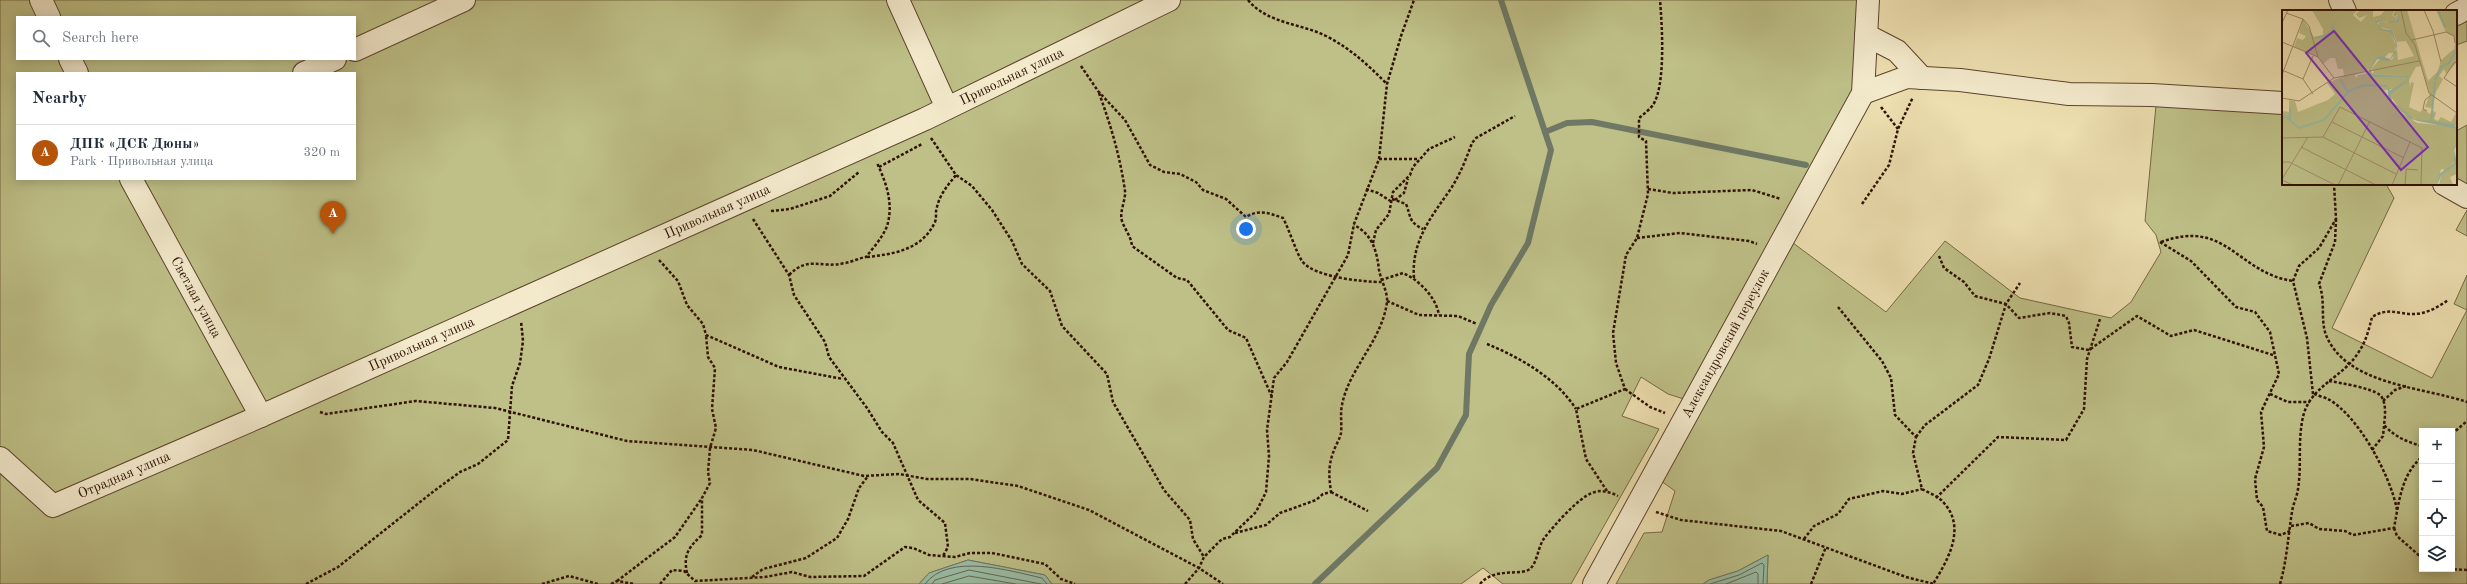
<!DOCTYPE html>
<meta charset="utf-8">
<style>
:root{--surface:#fff;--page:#f6f6f7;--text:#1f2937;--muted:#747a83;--line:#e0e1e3;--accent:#b45309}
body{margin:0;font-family:"Old Standard TT",serif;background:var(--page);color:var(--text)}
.controls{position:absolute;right:12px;bottom:12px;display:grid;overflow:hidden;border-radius:0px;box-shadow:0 2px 10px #0003}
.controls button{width:36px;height:36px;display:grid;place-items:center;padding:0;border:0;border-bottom:1px solid var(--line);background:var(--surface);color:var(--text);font:20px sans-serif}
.you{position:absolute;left:1246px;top:229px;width:14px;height:14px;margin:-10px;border:3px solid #fff;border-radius:50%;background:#1a73e8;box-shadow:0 0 0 6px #1a73e833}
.badge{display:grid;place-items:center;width:26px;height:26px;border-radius:50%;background:var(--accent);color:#fff;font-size:13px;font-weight:700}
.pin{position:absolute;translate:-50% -33px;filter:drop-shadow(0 1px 2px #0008)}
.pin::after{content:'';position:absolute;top:21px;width:14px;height:12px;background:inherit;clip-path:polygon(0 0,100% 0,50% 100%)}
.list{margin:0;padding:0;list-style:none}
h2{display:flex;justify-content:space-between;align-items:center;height:52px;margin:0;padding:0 16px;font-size:17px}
h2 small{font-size:13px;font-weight:400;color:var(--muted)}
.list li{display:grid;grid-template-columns:26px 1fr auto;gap:12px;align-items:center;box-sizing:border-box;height:56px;padding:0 16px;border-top:1px solid var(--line)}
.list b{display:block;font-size:15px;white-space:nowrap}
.list p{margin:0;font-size:13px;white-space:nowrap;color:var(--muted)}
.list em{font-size:13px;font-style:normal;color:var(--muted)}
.icon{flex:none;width:22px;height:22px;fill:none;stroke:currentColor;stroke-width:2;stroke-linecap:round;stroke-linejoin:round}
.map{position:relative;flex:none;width:2467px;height:584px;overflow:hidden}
.search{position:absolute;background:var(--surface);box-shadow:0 2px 10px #0003;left:16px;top:16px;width:340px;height:44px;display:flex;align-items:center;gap:10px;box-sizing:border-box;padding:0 14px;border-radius:0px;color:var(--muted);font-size:15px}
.panel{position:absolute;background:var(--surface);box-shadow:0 2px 10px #0003;left:16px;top:72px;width:340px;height:108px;border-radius:0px}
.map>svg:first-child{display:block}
.green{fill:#bec087;stroke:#766845;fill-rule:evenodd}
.water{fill:#9abda5;stroke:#6f7864}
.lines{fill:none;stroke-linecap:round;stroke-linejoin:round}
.shore{stroke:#646654;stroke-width:1}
.stream{stroke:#6f7864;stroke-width:6}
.minor-casing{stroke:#5e442e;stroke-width:24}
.path{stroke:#2f1003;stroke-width:2.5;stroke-dasharray:3 2;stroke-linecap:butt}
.minor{stroke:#f3eacc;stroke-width:22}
.labels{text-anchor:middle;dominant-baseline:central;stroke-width:3;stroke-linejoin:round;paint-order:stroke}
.street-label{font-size:14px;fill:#2f1003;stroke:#f3eacc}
.inset-river{fill:none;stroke:#9abda5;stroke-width:2}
.inset-road{fill:none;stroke:#a18c6b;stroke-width:1}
.view{fill:#7b2cbf;fill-opacity:0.15;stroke:#7b2cbf;stroke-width:2}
.inset-edge{fill:none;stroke:#2f1003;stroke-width:2}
</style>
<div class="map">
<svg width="2467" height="584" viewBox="0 0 2467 584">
<rect width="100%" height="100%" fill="#eddfb0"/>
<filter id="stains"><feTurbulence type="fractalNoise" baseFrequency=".005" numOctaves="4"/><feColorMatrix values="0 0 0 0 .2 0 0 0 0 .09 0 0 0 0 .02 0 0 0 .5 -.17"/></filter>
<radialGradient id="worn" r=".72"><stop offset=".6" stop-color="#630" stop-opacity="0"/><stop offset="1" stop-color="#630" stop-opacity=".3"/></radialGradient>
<g class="green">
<path d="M0 0H1868L1865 70 1785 237 1886 312 1945 241 2020 298 2111 318 2131 302 2161 252 2156 235 2145 221 2157 95 2283 103V184H2386L2394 198 2332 328 2432 378 2467 310V584H1767L1768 555 1738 571 1709 580 1703 584H1616L1644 533 1662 532 1675 491 1653 475 1693 402 1668 394 1641 377 1622 416 1659 429 1571 584H1503L1483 568 1461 584H1052L1045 575 968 560 929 573 919 584H0ZM17 17H355V59H17ZM17 73H355V179H17ZM2422 431H2452V569H2422Z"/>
<polygon points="2467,8 2467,41 2456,45 2456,14"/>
<polygon points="2467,125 2467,197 2456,184 2456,129 2458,130"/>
<polygon points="2467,210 2467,236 2456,230"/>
<polygon points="2467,275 2467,310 2454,304"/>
</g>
<g class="water">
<polygon points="1768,555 1767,584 1703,584 1709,580 1738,571"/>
<polygon points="968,560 1045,575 1052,584 919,584 929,573"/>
</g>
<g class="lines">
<g class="shore">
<path d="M925 584C949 552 1010 571 1042 578L1047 584"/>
<polyline points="932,584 935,580 969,570 1041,584"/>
<polyline points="942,584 969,576 1016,584"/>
<polyline points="1710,584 1739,575 1762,563 1764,565 1763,584"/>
<polyline points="1726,584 1756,572 1758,574 1758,584"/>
</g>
<g class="stream">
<polyline points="1545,132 1567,123 1592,122 1806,165"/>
<polyline points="1315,584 1437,468 1466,415 1469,354 1491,305 1528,243 1551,150 1501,0"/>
</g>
<defs>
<g id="minor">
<polyline points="41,0 49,17"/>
<polyline points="898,0 947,108"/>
<polyline points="2340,0 2345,11"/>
<polyline points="2456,14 2467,8"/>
<polyline points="1866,35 1897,51 1922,78"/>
<polyline points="355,50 464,0"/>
<polyline points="70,59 77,73"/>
<polyline points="304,73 335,59"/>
<polyline points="1863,93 1907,77 1960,80 2069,94 2152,95 2283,103"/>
<path id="s1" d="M131 179 261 416"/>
<polyline points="2444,184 2467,197"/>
<path id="s2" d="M0 458 53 506 261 416 925 119 1169 0"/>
<path id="s3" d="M1594 584 1863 93 1868 0"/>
</g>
</defs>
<use href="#minor" class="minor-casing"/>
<g class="path">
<path d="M1248 0C1268 24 1300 23 1326 36 1351 49 1367 64 1387 84"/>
<path d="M1081 66 1098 91 1125 120 1150 165 1164 172 1180 174 1196 182 1203 190 1226 199 1246 217C1259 209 1269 213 1283 218 1289 229 1296 252 1302 261 1313 277 1363 282 1382 282"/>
<path d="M1099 93C1111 126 1120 156 1125 191 1126 200 1119 212 1122 221 1125 230 1131 236 1132 246L1177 278 1187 280 1228 330 1246 338 1272 397"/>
<polyline points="1881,107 1898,129"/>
<polyline points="931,138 956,175 972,186 992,210 1012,241 1022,264 1050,291 1062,326 1107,374 1113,402 1164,490 1190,520 1193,539 1204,557"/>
<polyline points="1379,159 1418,159"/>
<polyline points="879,167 922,144"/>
<polyline points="1366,189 1378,193 1392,202"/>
<polyline points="1648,189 1673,193 1752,190 1781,199"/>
<path d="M1392 199 1406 204C1411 216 1408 222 1423 229"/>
<polyline points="1395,200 1404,193 1408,179"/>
<polyline points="1862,204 1889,165 1898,129 1913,97"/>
<polyline points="771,211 790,209 830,196 859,172"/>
<polyline points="753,219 789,275 794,295 825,342 829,357 867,408 882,432 893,443 918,500 945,523 948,547 943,556"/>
<path d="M2336 219 2335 242 2319 284C2326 301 2320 319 2326 335 2346 385 2423 387 2467 402"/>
<polyline points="1637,238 1680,233 1749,241 1757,244"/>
<polyline points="2160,242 2191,261 2236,307 2255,312 2270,332 2279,374 2261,412 2264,447 2255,479 2257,500 2263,507 2267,531 2281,535 2290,531"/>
<path d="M2161 242C2227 218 2237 273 2293 281"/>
<polyline points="1373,243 1376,230 1389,214 1393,192 1410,175 1413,167 1429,149 1455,137"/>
<polyline points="1939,256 1944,268 1964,282 1975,296 2006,304 2019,318 2050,313 2066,316 2069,323 2072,347 2089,350 2137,316 2171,336 2194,330 2273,355"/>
<path d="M867 257C894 254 922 250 935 222 937 217 935 211 937 207 940 194 948 185 956 175"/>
<polyline points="659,260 678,281 687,305 703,324 706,335 779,367 843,379"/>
<path d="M789 275C809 255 820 269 845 263 852 262 859 258 866 257 873 248 883 237 887 226 894 204 886 182 877 163"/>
<path d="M1414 278C1411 242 1431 217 1450 190 1460 175 1466 159 1472 143L1476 138 1515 116"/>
<path d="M1381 280 1403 273C1419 280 1436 297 1439 315"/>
<polyline points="1387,301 1419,315 1458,316 1477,324"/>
<path d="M1838 307 1882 361 1891 378 1895 415 1916 437 1913 453 1922 489C1929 493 1938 496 1943 502 1967 527 1948 560 1933 584"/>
<path d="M1487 344C1521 358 1556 378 1576 409"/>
<path d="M2329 381C2341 383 2371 388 2380 395 2387 402 2385 417 2384 425 2395 437 2407 442 2422 446"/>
<polyline points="1625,389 1650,407 1665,413"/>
<polyline points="2270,394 2288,402 2310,402"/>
<polyline points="2313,394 2307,338 2293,281 2299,266 2319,248 2336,219 2334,184"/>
<path d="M2314 394C2318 396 2324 397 2328 399 2359 416 2391 477 2397 510"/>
<polyline points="2383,401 2395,390 2406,386"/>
<polyline points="320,412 326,414 416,401 495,408 627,441 753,450 864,476 899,474 927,479 970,479 1018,486 1089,510 1199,568 1223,584"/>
<polyline points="2452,434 2467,421"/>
<polyline points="1916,437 1925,425 1978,385 1989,359 2006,304 2020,283"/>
<polyline points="2372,450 2383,436 2384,426"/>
<path d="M1607 491 1586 459 1576 409 1625 389 1616 363 1613 333 1626 255 1637 238 1648 194 1646 141 1639 137V118C1644 114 1650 109 1653 105 1666 85 1662 24 1660 0"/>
<polyline points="1331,492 1368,511"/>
<polyline points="1936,498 1998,437 2066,440 2084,409 2087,359 2100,319"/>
<polyline points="1656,512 1681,520 1781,531 1906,577 1934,584"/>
<path d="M2291 526 2309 523 2319 529 2345 531 2353 535 2394 528C2399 502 2401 475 2422 457"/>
<polyline points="2394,528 2397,536 2422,558"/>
<path d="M1235 533 1266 525 1280 513 1316 500 1323 494 1331 492C1329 478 1328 466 1333 453 1335 446 1340 439 1341 433 1342 424 1340 414 1342 405 1349 368 1382 341 1387 302 1388 293 1381 280 1379 270 1377 251 1372 234 1354 225"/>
<polyline points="1804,539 1814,526 1838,514 1849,499 1883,491 1902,494 1922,489"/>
<polyline points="2449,569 2467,570"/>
<path d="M687 573C683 554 689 547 702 535V498L710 483 708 472 710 448 716 428 712 409 715 368 708 357 706 335"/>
<polyline points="752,577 763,569 806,558 837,538 848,519 859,488 868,476"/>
<polyline points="617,581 675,537 702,498"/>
<polyline points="306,584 338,567 434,491 460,472 478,464 508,440 512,386 520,363 523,341 521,321"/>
<polyline points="542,584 569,576 598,584"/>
<polyline points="611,584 617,581 634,584"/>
<polyline points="660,584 672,570 684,571 695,581 765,577 792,572 810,577 864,576 905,547 913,548 929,555 955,557 970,553 992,553 1045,564 1061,579 1075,584"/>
<polyline points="1185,584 1199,568 1204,557 1222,539 1230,537 1256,512 1266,492 1269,456 1267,430 1274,378 1287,362 1348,255 1354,224 1379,159 1387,84 1401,36 1414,0"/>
<path d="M1480 584C1495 566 1523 577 1531 568 1538 560 1538 546 1545 537 1554 526 1578 498 1592 493 1601 489 1610 492 1618 496"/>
<polyline points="1811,584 1826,547"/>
<path d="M2280 584C2287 560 2288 536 2292 512 2293 504 2297 497 2298 489 2302 464 2297 438 2304 413 2313 385 2343 377 2358 353 2366 342 2369 329 2372 317 2388 307 2396 314 2414 314 2425 314 2439 307 2448 300"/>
</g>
<use href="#minor" class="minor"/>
</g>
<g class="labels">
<g class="street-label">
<text stroke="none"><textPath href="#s2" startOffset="1122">Привольная улица</textPath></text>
<text stroke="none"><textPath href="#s2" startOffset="798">Привольная улица</textPath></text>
<text stroke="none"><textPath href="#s1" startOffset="135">Светлая улица</textPath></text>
<text stroke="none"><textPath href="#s3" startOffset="274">Александровский переулок</textPath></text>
<text stroke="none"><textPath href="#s2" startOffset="474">Привольная улица</textPath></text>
<text stroke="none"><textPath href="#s2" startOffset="149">Отрадная улица</textPath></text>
</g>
</g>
<g transform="translate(2282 10)">
<rect width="175" height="175" fill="#eddfb0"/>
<path d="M30 0H75L71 5 79 12 85 5 77 8 74 4 78 0H91V7L99 5 103 0H113L110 5 116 9 110 13 115 11 118 8 113 4 114 0H125L146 71 156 61 159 50 172 39 173 34 172 26 164 22 154 0H175V52L164 64 162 59 157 66 161 69 154 82 150 98 143 97 148 84 139 56 134 57 127 70 128 77 129 72 132 73 127 97 138 102 141 99 148 104 150 100 154 103 152 109 156 111 159 107 169 112 174 103 175 116 136 111 121 102 108 86 110 82 125 72V66L90 64 92 61 89 59 100 47 94 48 88 59 73 65 74 68 76 65 87 63 90 69 93 66H122L124 70 112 79 102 80 117 101 135 113 168 116 175 119V134L171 141 173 151 164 160 159 159 155 175H0V101L7 102V90L13 91 16 102 46 90 53 84 45 73 62 66 61 59H56L53 48H48L41 54 36 47 12 37 15 28 21 30 24 26 17 23 21 9 32 27 41 25V19ZM97 9 108 13 96 11 97 17 110 20 115 32 124 31 132 46 116 50 115 40 110 50 102 48 107 43H112L114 36 108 21 96 17 94 10ZM175 150V164L168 167 171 175H157L159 166Z" fill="#bec087" fill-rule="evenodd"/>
<path d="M114 0V6L118 7 116 12 110 13 97 11 95 13 100 19 110 20 115 34 114 43 107 51 95 49 89 59 90 64 125 66V72L109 84 110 91 132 109 172 114 175 119 128 109 106 89V82L124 70 123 67H91L87 64V60L94 48 99 46 108 49 114 39 113 31 108 22 98 20 93 11 97 9 105 12 114 11 116 8 111 5ZM175 134 172 140 175 153 159 166 155 175 157 164 172 153 171 139Z" fill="#9abda5"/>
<path class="inset-river" d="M156 0 163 17M33 28 42 26 50 21 52 13M58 69 65 81M153 70 159 57 167 53 175 39M8 97V110M0 109 3 106 17 118 42 110 67 81 82 75 104 76 108 82M149 113 153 71"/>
<path class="inset-road" d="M119 0 124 23 133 35 147 83 175 103M142 0 151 21 159 52M4 3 21 9 27 16 36 47 52 68M0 13 6 0M130 30 164 22 172 26 173 33M0 32 36 47M175 52 172 53 162 68 175 77M0 60 21 69 31 84M0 65 21 9M21 69 31 46M0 88 17 91 52 68 137 51M145 101 141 99 143 90 149 85M50 112 122 148M41 127 114 164M0 128 41 127 58 97 140 138 139 175M19 137 94 175M0 152H7L53 175M124 162V159L136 160M0 169 26 127M0 170 11 175M56 175 88 111M110 175 128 132M123 175 124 162"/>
<path class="view" d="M52 21 146 137 119 160 24 43Z"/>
<rect width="175" height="175" class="inset-edge"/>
</g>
<rect width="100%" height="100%" filter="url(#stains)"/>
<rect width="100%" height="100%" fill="url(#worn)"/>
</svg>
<div class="controls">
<button>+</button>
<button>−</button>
<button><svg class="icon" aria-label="locate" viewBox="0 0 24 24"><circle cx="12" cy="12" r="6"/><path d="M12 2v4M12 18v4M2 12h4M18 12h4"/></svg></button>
<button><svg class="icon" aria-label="layers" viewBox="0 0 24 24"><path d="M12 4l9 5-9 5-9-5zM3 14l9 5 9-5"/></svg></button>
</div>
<div class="you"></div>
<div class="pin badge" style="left:333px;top:234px">A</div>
<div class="search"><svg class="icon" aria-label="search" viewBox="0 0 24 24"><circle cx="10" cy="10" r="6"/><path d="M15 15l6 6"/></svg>Search here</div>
<section class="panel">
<h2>Nearby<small></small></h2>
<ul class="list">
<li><span class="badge">A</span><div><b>ДПК «ДСК Дюны»</b><p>Park · Привольная улица</p></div><em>320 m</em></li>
</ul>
</section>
</div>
